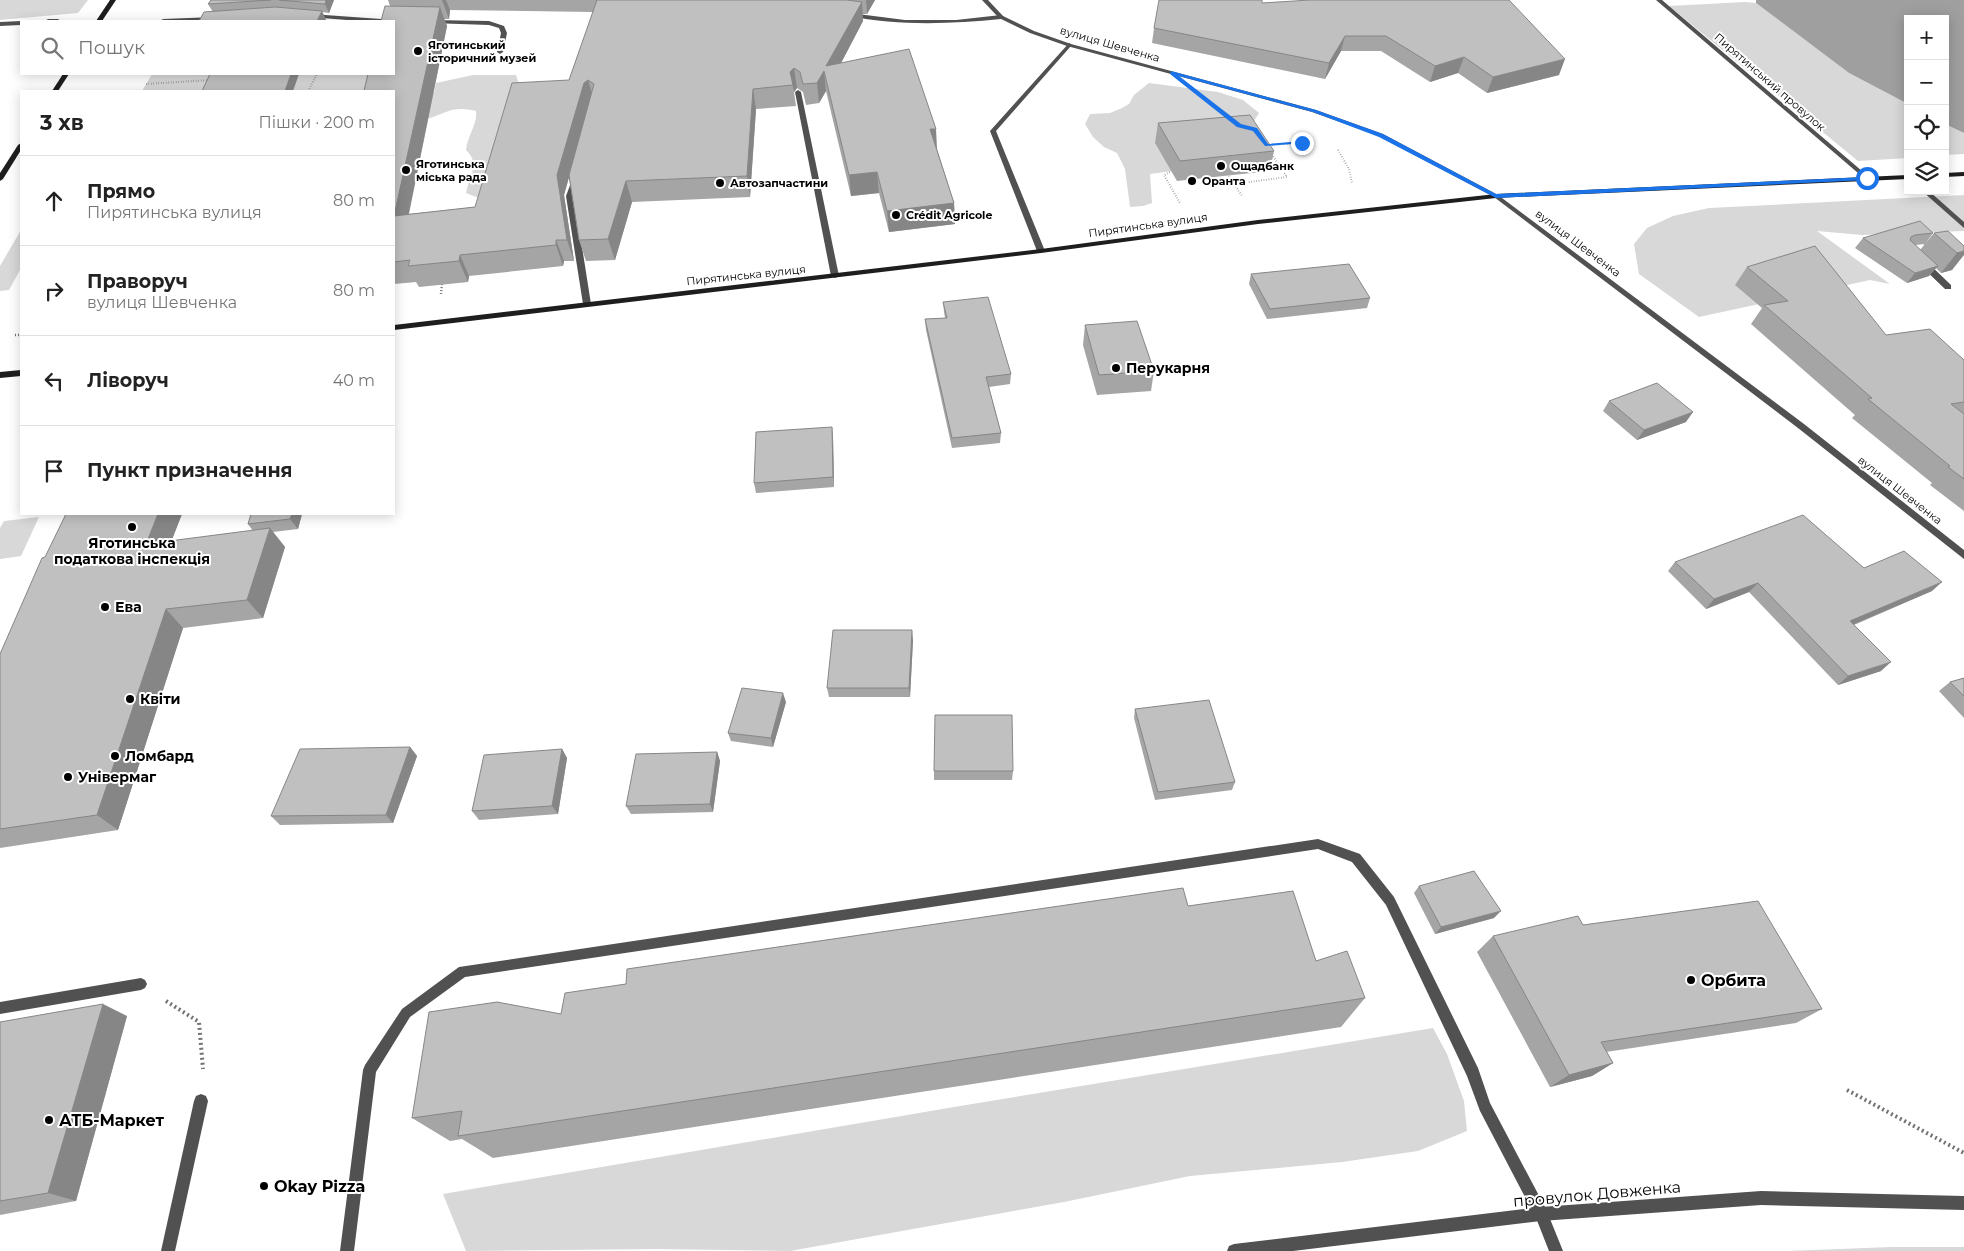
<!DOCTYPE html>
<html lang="uk">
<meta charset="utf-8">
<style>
:root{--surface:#fff;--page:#f6f6f6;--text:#222;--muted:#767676;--line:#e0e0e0}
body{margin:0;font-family:Montserrat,sans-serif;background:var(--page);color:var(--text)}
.controls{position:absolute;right:15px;top:15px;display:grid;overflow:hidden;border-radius:0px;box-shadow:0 2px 12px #0003}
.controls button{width:45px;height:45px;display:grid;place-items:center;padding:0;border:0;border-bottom:1px solid var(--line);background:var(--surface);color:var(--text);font:25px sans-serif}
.stop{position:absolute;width:15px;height:15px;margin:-11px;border:4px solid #1a73e8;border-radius:50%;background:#fff}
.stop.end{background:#1a73e8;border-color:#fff;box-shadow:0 1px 5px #0008}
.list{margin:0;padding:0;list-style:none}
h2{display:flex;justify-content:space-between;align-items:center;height:65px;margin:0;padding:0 20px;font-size:21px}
h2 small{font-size:16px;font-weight:400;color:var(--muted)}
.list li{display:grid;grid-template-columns:32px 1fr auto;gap:15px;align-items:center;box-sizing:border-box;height:90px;padding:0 20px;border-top:1px solid var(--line)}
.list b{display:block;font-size:19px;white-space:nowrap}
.list p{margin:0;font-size:16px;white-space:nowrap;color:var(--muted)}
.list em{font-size:16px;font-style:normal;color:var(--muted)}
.icon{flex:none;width:28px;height:28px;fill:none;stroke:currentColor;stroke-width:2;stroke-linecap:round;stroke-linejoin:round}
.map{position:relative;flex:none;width:1964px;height:1251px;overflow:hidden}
.search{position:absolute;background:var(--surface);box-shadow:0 2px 12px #0003;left:20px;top:20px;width:375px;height:55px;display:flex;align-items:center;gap:12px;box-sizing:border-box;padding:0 18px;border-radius:0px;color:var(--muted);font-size:19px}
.panel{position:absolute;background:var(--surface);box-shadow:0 2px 12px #0003;left:20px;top:90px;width:375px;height:425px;border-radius:0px}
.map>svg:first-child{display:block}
.green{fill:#d8d8d8}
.water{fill:#9f9f9f}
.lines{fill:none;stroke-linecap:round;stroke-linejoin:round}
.path-far2{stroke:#737373;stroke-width:2;stroke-dasharray:0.5 2;stroke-linecap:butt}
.path-far1{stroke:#737373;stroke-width:2.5;stroke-dasharray:1 2;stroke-linecap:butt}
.path{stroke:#737373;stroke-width:4;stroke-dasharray:2 3;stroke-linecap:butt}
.service{fill:#515151;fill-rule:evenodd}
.minor{fill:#515151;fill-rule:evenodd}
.tertiary{fill:#515151;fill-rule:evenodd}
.secondary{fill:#1e1e1e;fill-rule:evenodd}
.wall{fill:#a5a5a5;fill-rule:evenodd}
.shaded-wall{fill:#868686}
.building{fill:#c0c0c0;stroke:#868686}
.route{fill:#1a73e8}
.poi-dot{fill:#000;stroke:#fff;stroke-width:2}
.labels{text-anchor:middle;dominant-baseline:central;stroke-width:4;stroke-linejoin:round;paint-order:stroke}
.far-street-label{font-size:11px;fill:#000;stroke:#fff}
.far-poi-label{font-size:11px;font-weight:bold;fill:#000;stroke:#fff;text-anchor:start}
.poi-label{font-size:14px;font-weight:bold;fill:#000;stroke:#fff;text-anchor:start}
.near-poi-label{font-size:16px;font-weight:bold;fill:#000;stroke:#fff;text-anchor:start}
.near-street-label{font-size:16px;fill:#000;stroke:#fff}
</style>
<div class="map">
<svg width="1964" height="1251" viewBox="0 0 1964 1251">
<rect width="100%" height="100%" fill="#fff"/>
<g class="green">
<polygon points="0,0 88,0 78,13 0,20"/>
<polygon points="1745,2 1756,3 1849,73 1908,104 1908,158 1858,161 1669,6"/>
<polygon points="152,74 382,74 378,91 142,91"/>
<path d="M473 75H516L520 87 491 197H476L466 193C469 176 481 164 466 150 467 137 478 123 476 111 453 106 450 111 430 118 419 122 405 121 394 122V97L434 93 436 83Z"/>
<polygon points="1149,83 1218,92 1243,100 1259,113 1246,134 1156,143 1172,171 1150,174 1152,203 1143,206 1130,207 1125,169 1117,153 1104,147 1093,137 1085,124 1090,114 1110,113 1122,108 1129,104 1134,95"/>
<polygon points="1945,124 1964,133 1964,154 1945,155"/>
<polygon points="1964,195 1964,231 1862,235 1817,231 1890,284 1870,280 1699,317 1639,274 1634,244 1647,228 1673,216 1709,208"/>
<polygon points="21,230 21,268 9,290 0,291 0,266"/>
<polygon points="39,517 21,556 0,559 0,528 4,521"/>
<polygon points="1433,1028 1447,1054 1464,1101 1467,1131 1418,1151 1342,1162 1190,1176 1064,1202 790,1251 656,1249 466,1251 443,1194 960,1106"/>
<polygon points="1892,1247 1964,1247 1964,1251 1787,1251"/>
</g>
<polygon class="water" points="1756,0 1964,0 1964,133 1945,124 1945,19 1908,19 1908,104 1849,73 1756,3"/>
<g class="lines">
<g class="path-far2">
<polyline points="146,84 210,80"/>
<polyline points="308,91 317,74"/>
<polyline points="1267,145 1313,142"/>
<polyline points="1338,150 1349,169 1352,183"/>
<polyline points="1172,171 1164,175 1180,203"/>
<polyline points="1229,176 1242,196"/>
<polyline points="1234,184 1287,177 1271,153"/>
</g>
<g class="path-far1">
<polyline points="441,294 442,284"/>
<polyline points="15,335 21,335"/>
</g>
<g class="path">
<polyline points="166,1001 199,1022 203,1069"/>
<polyline points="1847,1090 1964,1153"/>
</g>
<g class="service">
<path d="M850 13 905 20H956L1001 15 1004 17 1001 19C950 24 899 26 848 16V14Z"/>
<polygon points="311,14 381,19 384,21 360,21 309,17 309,15"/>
<polygon points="214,17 214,19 212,20 160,21 163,19"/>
<polygon points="48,19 58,19 61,21 45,21"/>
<polygon points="432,20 489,21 504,26 507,33 503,52 500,54 497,52 501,33 499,28 489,25 430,23 430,21"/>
<polygon points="21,21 21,25 0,26 0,22"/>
<polygon points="1069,43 1071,44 1071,46 996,131 1045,251 1041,253 1037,251 990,131"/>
<polygon points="798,90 801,92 839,276 835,278 831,276 795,92"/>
<polygon points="575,178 578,180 574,196 591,304 587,306 583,304 566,196 572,180"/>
<polygon points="1922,191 1929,191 1964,222 1964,228"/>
<polygon points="1920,261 1926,261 1951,285 1951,289 1945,289 1920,265"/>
<polygon points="1318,839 1360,854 1394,897 1478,1068 1490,1103 1546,1209 1563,1251 1549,1251 1536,1218 1480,1111 1467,1076 1386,905 1352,862 1318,849 465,977 410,1017 376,1072 354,1251 340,1251 363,1070 365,1065 402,1009 459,967"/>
<polygon points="141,978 145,980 147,984 145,988 141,990 0,1014 0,1002"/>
<polygon points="201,1094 206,1096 208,1101 175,1251 161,1251 194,1101 196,1096"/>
</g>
<g class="minor">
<polygon points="1656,0 1662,0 1869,177 1869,179 1865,179"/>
<polygon points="1761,1191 1964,1196 1964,1210 1761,1205 1541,1221 1293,1251 1227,1251 1229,1246 1234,1244 1541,1207"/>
</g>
<polygon class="tertiary" points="982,0 988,0 1003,16 1034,31 1071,44 1316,110 1383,134 1498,195 1804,424 1964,550 1964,559 1798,428 1494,197 1379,136 1312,112 1067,46 1030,33 999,18"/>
<g class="secondary">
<polygon points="110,0 116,0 102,21 96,21"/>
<polygon points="63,74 69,74 58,91 52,91"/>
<polygon points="21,143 21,150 3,179 0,181 0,173 18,145"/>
<polygon points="1964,172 1964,176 1945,177 1945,173"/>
<polygon points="1908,175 1908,179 1496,198 1258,224 1041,253 394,330 394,325 1041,249 1258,220 1496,194"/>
<polygon points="21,370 21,376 0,378 0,372"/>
</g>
</g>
<g class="wall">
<polygon points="211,0 334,0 329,13 322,12 326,20 213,12 208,4"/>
<path d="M388 0H875L867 14H862L863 21 841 63 937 149 954 203 955 224 889 232 879 193 851 196 826 91 819 103 806 105 803 92 797 88 794 92 796 106 756 109 750 197 632 202 615 260 586 261 579 240 569 177 564 195 574 261H564L563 266 469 276 468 282 419 287 416 282 394 284V91L390 6ZM450 10 593 12 569 80 475 207 409 214 447 26 444 19H449Z"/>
<polygon points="1262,3 1559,75 1487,93 1458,73 1430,82 1381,51 1341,51 1325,79 1152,43 1154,28"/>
<polygon points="1158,123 1274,151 1270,171 1177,181 1155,143"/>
<polygon points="1933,233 1925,244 1915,245 1920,250 1934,233 1964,246 1952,270 1941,273 1936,268 1929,276 1907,283 1855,248 1863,238"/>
<polygon points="1747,267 1886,335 1964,360 1964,511 1930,485 1932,483 1852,418 1855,415 1751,324 1762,308 1735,285"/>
<polygon points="1251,274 1370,298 1367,308 1267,319 1249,284"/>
<polygon points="943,302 1011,374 1010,384 989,387 1001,433 1000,443 952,448 926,330 925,319 945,318 944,312"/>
<polygon points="1085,325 1154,371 1151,391 1097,395 1083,345"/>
<polygon points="1609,401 1686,422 1637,440 1603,411"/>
<polygon points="832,427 833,437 834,487 756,493 754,483"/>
<polygon points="66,514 182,514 171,541 253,531 248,524 251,514 302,514 298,529 273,532 285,547 263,618 183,628 118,830 0,848 0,654"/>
<polygon points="1675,562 1864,568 1932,591 1854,625 1881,671 1838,685 1749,592 1706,609 1668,571"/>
<polygon points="913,640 910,697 829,697 827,688"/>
<polygon points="1964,678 1964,718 1939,691 1950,682"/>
<polygon points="786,702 773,747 731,741 728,733"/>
<polygon points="1135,709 1235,782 1232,790 1155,800 1134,718"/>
<polygon points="410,747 417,756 393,823 280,825 271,816"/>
<polygon points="562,749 567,758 558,814 479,820 472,811"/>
<polygon points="717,752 720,761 713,812 631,814 626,806"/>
<polygon points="934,771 1013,771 1012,780 934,780"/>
<polygon points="1419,886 1494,918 1435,934 1414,893"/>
<polygon points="1188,906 1316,961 1365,998 1341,1027 493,1158 462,1139 450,1141 412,1118 561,1014"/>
<polygon points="1583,925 1822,1009 1796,1023 1606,1052 1613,1063 1592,1076 1550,1087 1477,952 1493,936"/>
<polygon points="127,1016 76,1201 0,1215 0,1022"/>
</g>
<g class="shaded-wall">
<polygon points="326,0 334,0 329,13 325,4"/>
<polygon points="442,0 446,0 450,10 449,19"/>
<polygon points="866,0 875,0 867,14"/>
<polygon points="862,2 863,21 829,86 826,66"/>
<polygon points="440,7 447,26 404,236 394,216"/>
<polygon points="322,11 326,20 325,21 317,21"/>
<polygon points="1345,36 1341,51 1325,79 1329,63"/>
<polygon points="1464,57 1458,73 1430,82 1435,66"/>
<polygon points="1565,59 1559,75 1487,93 1493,77"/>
<polygon points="794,68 797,88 794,92 790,72"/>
<polygon points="824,71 826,91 819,103 817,83"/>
<polygon points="291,74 299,74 293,91 285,91"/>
<polygon points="588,80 594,100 590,103 564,195 574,261 567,240 557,175 584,83"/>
<polygon points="753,89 756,109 750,197 747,176"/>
<polygon points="930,129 936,129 937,149 931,150"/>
<polygon points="877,172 879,193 851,196 849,175"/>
<polygon points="626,181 632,202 615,260 608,239"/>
<polygon points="954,203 955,224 889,232 887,211"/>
<polygon points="556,240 564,261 563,266 556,245"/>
<polygon points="1964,251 1964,255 1952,270 1941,273 1957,253"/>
<polygon points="460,255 469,276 468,282 459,261"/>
<polygon points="1938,266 1929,276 1907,283 1915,273"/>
<polygon points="1693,412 1686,422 1637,440 1644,430"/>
<polygon points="832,427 833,437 834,487 833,477"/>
<polygon points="158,514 182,514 163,563 146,544"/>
<polygon points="292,514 302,514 298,529 290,519"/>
<polygon points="270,528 285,547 263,618 247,600"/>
<polygon points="1942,582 1932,591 1840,630 1850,621"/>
<polygon points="1758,583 1749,592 1706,609 1714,599"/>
<polygon points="166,609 183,628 118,830 97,815"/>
<polygon points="912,630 913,640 910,697 909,688"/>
<polygon points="1891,662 1881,671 1838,685 1848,676"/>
<polygon points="783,693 786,702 773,747 771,738"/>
<polygon points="410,747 417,756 393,823 386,815"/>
<polygon points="562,749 567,758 558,814 552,806"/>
<polygon points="717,752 720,761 713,812 710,804"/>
<polygon points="1501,911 1494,918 1435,934 1441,927"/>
<polygon points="103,1004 127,1016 76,1201 48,1193"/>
<polygon points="1613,1063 1592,1076 1550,1087 1569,1075"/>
</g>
<g class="building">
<polygon points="211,0 271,0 208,4"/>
<polygon points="279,0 326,0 325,4"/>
<polygon points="597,0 847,0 862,2 826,66 909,49 936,129 930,129 954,203 887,211 877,172 849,175 824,71 817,83 803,84 800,72 794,68 790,72 793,85 753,89 747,176 626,181 608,239 579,240 569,175 594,84 588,80 584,83 557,175 567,240 556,240 556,245 460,255 459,261 408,266 410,260 394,262 394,91 364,91 368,74 394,74 394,21 381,21 385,6 440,7 394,216 475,207 512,83 569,80"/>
<polygon points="1159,0 1262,0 1262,3 1310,0 1509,0 1565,59 1493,77 1464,57 1435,66 1386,36 1345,36 1329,63 1154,28"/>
<polygon points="275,7 322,11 317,21 199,21 204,12"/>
<polygon points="210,74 291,74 285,91 202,91"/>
<polygon points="1250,115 1274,151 1180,161 1158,123"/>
<polygon points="1920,221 1933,233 1915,235 1911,237 1910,240 1938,266 1915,273 1863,238"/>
<polygon points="1948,231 1964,246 1964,251 1957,253 1934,233"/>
<polygon points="1815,246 1886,335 1930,329 1964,360 1964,402 1951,404 1964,414 1964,479 1948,467 1950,466 1868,399 1872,398 1764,305 1788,301 1747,267"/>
<polygon points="1349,264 1370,298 1270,309 1251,274"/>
<polygon points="988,297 1011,374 986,377 1001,433 952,438 925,319 947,318 943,302"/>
<polygon points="1137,321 1154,371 1099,375 1085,325"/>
<polygon points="1657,383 1693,412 1644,430 1609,401"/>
<polygon points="832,427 833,477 754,483 756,432"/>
<polygon points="66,514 158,514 146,544 270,528 247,600 166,609 97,815 0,829 0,654 42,558 45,557"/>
<polygon points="251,514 292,514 290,519 248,524"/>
<polygon points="1803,515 1864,568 1904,551 1942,582 1850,621 1891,662 1848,676 1758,583 1714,599 1675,562"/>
<polygon points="833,630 912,630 909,688 827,688"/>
<polygon points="1964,678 1964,696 1950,682"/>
<polygon points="742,688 783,693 771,738 728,733"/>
<polygon points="1209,700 1235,782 1158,792 1135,709"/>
<polygon points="935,715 1012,715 1013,771 934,771"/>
<polygon points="410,747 386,815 271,816 300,749"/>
<polygon points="562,749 552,806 472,811 484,755"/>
<polygon points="717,752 710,804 626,806 636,754"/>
<polygon points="1474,871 1501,911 1441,927 1419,886"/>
<polygon points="1183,888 1188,906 1293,891 1316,961 1347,951 1365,998 458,1136 462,1111 412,1118 429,1012 497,1002 561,1014 565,993 626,984 627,969"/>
<polygon points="1758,901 1822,1009 1601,1042 1613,1063 1569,1075 1493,936 1578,916 1583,925"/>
<polygon points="103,1004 48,1193 0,1201 0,1022"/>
</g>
<polygon class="route" points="1171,71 1316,110 1383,134 1496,194 1867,177 1870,178 1867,180 1496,198 1379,137 1313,112 1179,76 1241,124 1257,128 1268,144 1302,141 1305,143 1265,146 1253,131 1237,127 1170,74"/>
<g class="poi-dot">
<circle cx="418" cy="51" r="5"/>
<circle cx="1221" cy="166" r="5"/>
<circle cx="406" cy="170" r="5"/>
<circle cx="1192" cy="181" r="5"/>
<circle cx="720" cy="183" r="5"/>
<circle cx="896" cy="215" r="5"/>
<circle cx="1116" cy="368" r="5"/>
<circle cx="132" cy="527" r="5"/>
<circle cx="105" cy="607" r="5"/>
<circle cx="130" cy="699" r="5"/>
<circle cx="115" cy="756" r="5"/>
<circle cx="68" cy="777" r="5"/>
<circle cx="1691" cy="980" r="5"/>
<circle cx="49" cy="1120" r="5"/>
<circle cx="264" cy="1186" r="5"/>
</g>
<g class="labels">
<g class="far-street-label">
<text transform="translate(1110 44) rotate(16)">вулиця Шевченка</text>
<text transform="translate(1770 82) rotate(41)">Пирятинський провулок</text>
<text transform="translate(1148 225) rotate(-8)">Пирятинська вулиця</text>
<text transform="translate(1578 243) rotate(37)">вулиця Шевченка</text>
<text transform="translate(746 275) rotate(-6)">Пирятинська вулиця</text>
<text transform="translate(1900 490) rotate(38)">вулиця Шевченка</text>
</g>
<g class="far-poi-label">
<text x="428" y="45">Яготинський<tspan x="428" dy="13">історичний музей</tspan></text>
<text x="416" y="164">Яготинська<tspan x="416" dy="13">міська рада</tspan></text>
<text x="1231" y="166">Ощадбанк</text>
<text x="1202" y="181">Оранта</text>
<text x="730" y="183">Автозапчастини</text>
<text x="906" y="215">Crédit Agricole</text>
</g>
<g class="poi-label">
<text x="1126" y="368">Перукарня</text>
<text x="132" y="543" text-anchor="middle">Яготинська<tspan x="132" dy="16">податкова інспекція</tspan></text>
<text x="115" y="607">Ева</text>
<text x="140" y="699">Квіти</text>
<text x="125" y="756">Ломбард</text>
<text x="78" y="777">Універмаг</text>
</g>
<g class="near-poi-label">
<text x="1701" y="980">Орбита</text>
<text x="59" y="1120">АТБ-Маркет</text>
<text x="274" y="1186">Okay Pizza</text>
</g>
<g class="near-street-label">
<text transform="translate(1597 1194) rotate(-5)">провулок Довженка</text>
</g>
</g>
</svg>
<div class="controls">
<button>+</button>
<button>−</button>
<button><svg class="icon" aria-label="locate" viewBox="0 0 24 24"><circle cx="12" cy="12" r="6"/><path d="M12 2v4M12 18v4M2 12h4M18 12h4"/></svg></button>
<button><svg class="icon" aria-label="layers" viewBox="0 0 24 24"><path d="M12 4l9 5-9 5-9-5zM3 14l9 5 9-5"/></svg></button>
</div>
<div class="stop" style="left:1867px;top:178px"></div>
<div class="stop end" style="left:1302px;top:143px"></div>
<div class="search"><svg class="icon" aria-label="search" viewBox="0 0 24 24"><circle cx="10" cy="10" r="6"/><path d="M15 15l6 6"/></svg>Пошук</div>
<section class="panel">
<h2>3 хв<small>Пішки · 200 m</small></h2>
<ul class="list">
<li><svg class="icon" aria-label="ahead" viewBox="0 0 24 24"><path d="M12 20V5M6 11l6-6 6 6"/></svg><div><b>Прямо</b><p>Пирятинська вулиця</p></div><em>80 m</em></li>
<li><svg class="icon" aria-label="right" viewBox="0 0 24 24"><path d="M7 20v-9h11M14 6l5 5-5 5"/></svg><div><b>Праворуч</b><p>вулиця Шевченка</p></div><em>80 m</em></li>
<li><svg class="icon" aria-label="left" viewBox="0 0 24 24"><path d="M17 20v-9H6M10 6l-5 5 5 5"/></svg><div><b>Ліворуч</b></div><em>40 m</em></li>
<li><svg class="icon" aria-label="arrive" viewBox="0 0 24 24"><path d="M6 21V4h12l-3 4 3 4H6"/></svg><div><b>Пункт призначення</b></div></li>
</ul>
</section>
</div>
